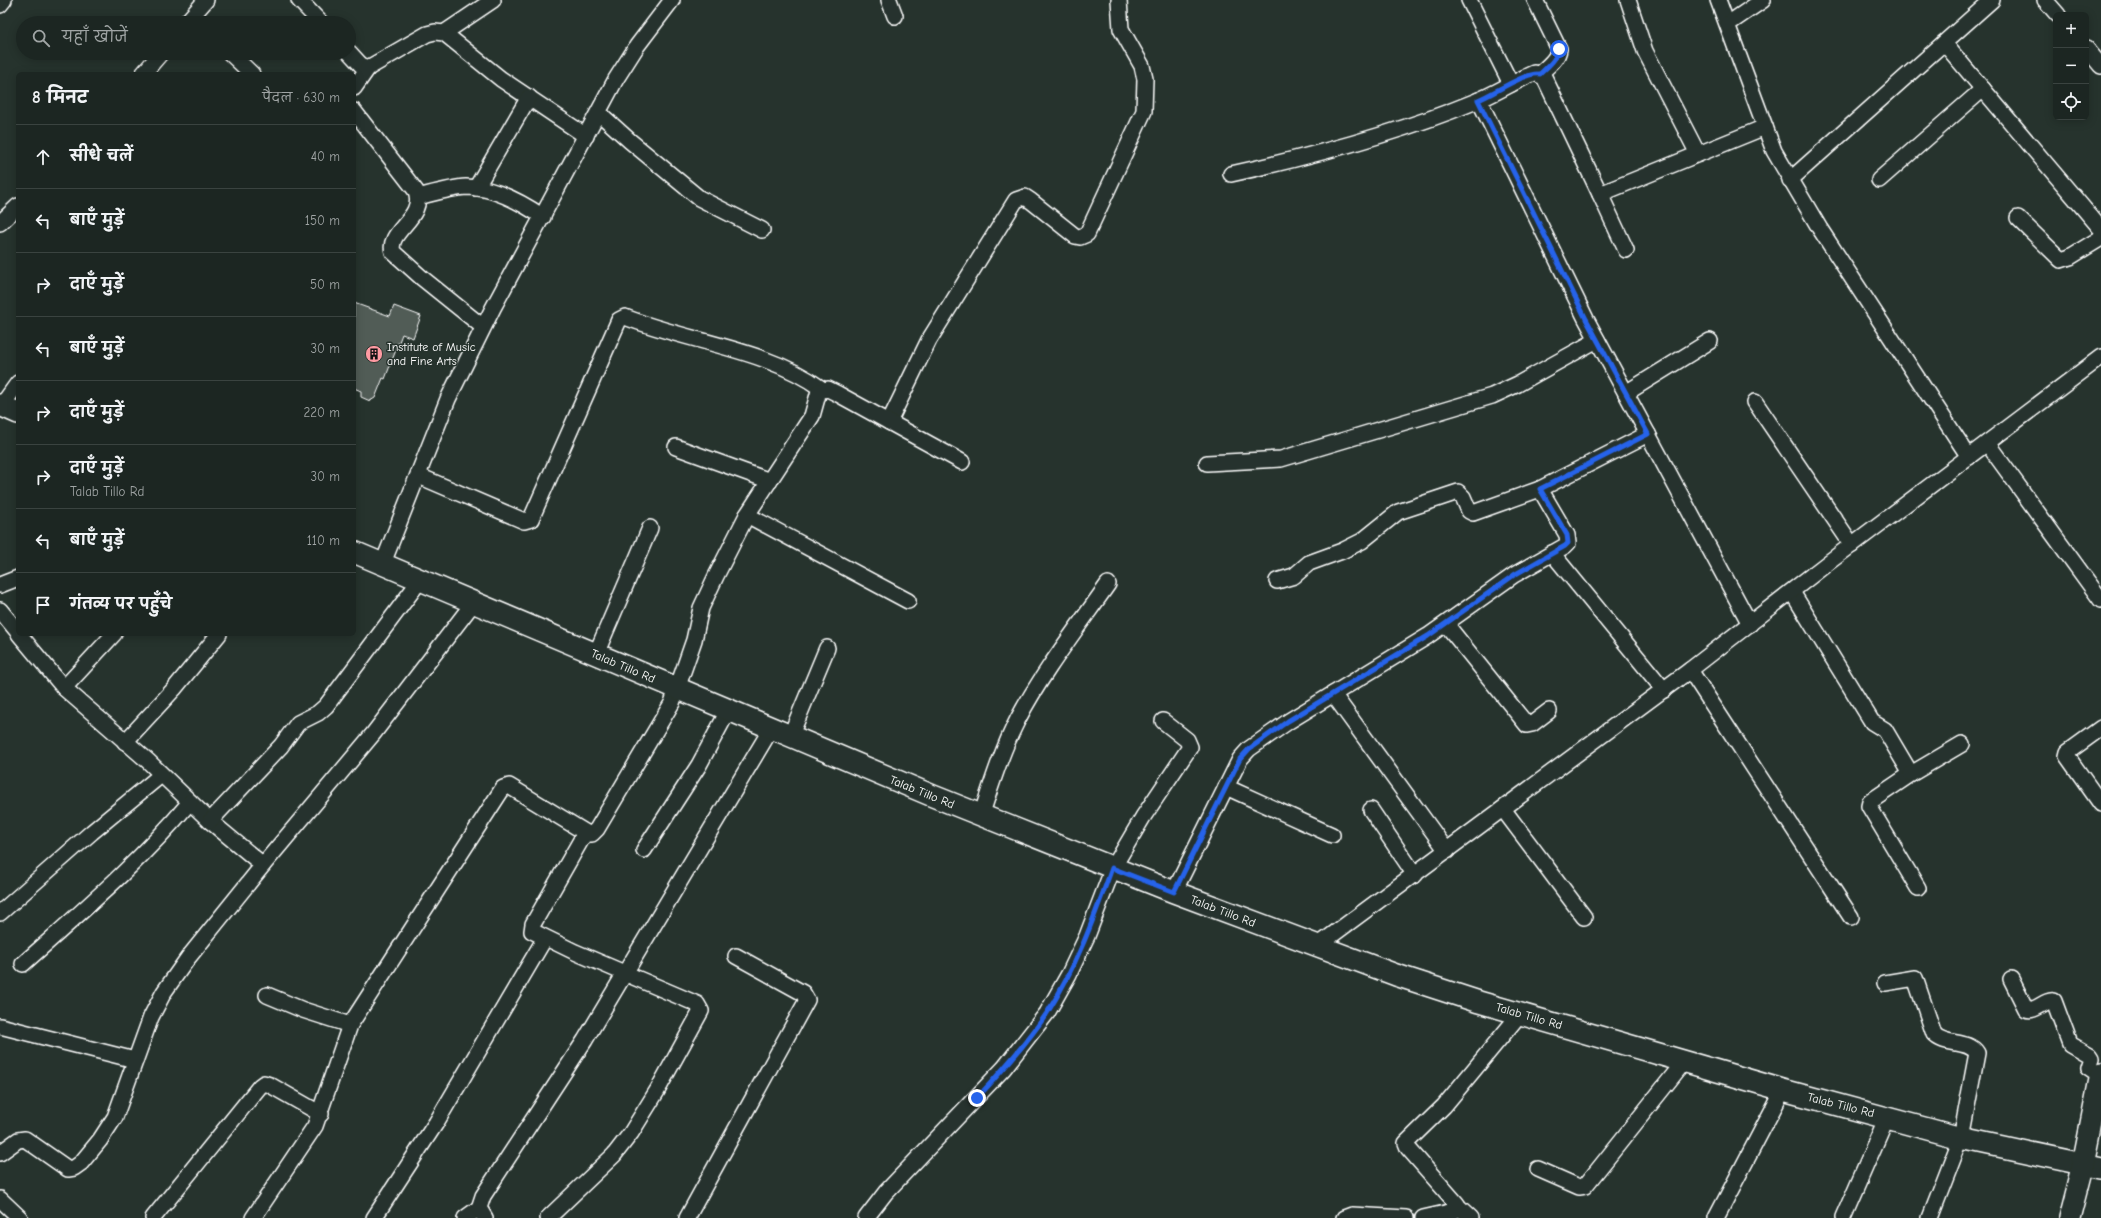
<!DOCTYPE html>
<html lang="hi">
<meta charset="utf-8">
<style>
:root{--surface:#1c2622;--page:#29322f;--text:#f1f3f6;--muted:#a0a5a5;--line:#3a4340}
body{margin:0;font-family:"Comic Neue","Playpen Sans Deva",sans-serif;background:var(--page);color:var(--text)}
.controls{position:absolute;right:12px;top:12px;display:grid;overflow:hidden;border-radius:6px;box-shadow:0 2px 10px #0003}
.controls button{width:36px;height:36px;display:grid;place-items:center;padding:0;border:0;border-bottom:1px solid var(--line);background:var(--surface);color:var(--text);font:20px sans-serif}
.stop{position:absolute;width:12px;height:12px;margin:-9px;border:3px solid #2563eb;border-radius:50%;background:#fff}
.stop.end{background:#2563eb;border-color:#fff;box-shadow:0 1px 4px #0008}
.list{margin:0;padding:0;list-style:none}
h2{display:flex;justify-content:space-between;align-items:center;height:52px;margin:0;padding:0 16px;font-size:17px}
h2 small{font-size:13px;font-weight:400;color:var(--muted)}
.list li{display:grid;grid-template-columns:26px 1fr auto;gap:12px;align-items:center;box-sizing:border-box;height:64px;padding:0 16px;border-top:1px solid var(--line)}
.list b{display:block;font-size:15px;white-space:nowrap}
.list p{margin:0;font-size:13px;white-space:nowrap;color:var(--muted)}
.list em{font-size:13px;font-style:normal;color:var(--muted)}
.icon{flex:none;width:22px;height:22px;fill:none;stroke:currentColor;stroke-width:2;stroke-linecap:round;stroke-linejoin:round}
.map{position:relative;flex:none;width:2101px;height:1218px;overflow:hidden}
.search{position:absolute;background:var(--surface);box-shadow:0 2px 10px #0003;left:16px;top:16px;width:340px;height:44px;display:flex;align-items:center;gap:10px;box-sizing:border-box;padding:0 14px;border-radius:22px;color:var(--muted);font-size:15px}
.panel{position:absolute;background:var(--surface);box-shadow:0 2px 10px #0003;left:16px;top:72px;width:340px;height:564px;border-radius:6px}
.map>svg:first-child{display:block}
.building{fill:#515c57;stroke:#fff}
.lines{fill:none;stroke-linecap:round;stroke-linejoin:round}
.street-casing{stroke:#fff;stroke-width:18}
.secondary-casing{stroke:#fff;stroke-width:24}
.street{stroke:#26332d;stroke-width:15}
.secondary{stroke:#26332d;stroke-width:21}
.route{stroke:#2563eb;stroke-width:5}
.labels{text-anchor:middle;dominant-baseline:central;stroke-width:3;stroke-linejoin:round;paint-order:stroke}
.poi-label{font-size:12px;fill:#fff;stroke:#26332d;text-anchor:start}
.street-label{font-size:12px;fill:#fff;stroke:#26332d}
</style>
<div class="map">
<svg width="2101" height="1218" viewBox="0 0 2101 1218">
<rect width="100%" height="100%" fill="#26332d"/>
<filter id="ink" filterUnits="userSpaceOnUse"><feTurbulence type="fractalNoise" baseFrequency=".025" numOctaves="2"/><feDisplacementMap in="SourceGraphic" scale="8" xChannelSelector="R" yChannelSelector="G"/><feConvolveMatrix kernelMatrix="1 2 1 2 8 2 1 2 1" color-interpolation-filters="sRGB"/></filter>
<g filter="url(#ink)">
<polygon class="building" points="354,303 390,316 394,306 421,316 413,338 402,334 385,379 383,378 375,398 370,401 361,397 361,391 354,388"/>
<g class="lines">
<defs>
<g id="street">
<polyline points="299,0 321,23"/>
<polyline points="889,0 895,16"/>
<polyline points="1469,0 1511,84"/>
<path d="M1535 0 1559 49C1558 59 1547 67 1539 74"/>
<polyline points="1628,0 1645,51 1698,154"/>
<polyline points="1718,0 1774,151 1820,229 1969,457"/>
<polyline points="2045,0 2058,15"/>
<polyline points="0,5 4,0"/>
<polyline points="186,23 206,0"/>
<polyline points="1728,24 1763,0"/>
<polyline points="444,33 493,0"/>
<polyline points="1944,43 2101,229"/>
<polyline points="2086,48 2101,66"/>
<polyline points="349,52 361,65 368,68 427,34 435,32 444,33 501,79 586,136"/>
<polyline points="230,53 252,74"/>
<polyline points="143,74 161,53"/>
<polyline points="354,88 368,68"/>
<polyline points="1479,100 1586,319 1750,624"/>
<path d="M354 111 416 191C426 218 386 231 393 252L422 278 483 327"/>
<polyline points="599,113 630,141 699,198 762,230"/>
<path d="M1231 174C1313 156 1396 134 1474 102 1495 94 1513 82 1534 73L1544 77 1600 194 1765 127"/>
<polyline points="1790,180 1992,0"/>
<polyline points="1879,180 1983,89"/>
<polyline points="476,188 529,97"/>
<polyline points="1600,194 1626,250"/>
<path d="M418 197C434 193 450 188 466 187 494 187 521 202 543 217"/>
<polyline points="2018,218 2061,260 2070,257 2101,238"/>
<polyline points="0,223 18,206"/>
<polyline points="1626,393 1710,341"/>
<polyline points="1755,402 1852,545"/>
<polyline points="0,408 18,383"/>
<polyline points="889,422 929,340 1016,200 1025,197 1031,201 1075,236 1080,237 1087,234 1144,111 1145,79 1142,66 1121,29 1119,0"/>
<polyline points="1987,443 2101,600"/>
<polyline points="676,447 770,481"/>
<polyline points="1207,463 1281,459 1492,396 1518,384 1597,340"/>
<path d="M419 476 524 521 531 519 619 320 625 317C688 342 768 349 822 389"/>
<polyline points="747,515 908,601"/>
<polyline points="1552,553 1664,690"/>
<polyline points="383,563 448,399 493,308 616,79 637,46 672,0"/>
<polyline points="1277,581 1294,576 1309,563 1342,551 1362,541 1398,512 1458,492 1463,497 1469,511 1473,513 1540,489"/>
<polyline points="0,585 18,578"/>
<polyline points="1792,592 1869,717 1872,722 1885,730 1911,774 1874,799 1870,802 1869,806 1918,888"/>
<polyline points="0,610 18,632"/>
<polyline points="1446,624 1527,725 1532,724 1549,711"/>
<polyline points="19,634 64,688 148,761 210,821 263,865"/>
<polyline points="596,654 650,528"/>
<polyline points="1690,670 1851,917"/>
<polyline points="64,688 114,634"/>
<polyline points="1333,694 1447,851"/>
<polyline points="2101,728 2068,752 2067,756 2101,804"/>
<polyline points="790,737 827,648"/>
<polyline points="125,742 174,689 219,634"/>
<polyline points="1911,774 1962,744"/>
<polyline points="1226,787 1332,835"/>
<polyline points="1503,809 1584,917"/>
<polyline points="1371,810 1415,875"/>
<path d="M981 816C992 783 1002 750 1018 719 1042 673 1078 627 1108 584"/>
<polyline points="210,821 281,746 298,723 318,713 326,706 421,579"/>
<polyline points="644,850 699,765 728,711"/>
<polyline points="1174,892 1240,759 1249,749 1289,721 1428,636 1514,575 1565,546 1568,543 1567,535 1540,489 1648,434"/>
<polyline points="0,913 92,832 161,775"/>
<polyline points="1316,947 1690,670 1829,562 2101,357"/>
<path d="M23 964C81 912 140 862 190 802"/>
<path d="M2011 979 2026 1009C2035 1013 2045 999 2054 1001L2070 1044 2089 1055 2091 1058 2088 1067 2100 1075"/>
<path d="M1885 983 1915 978 1934 1034C1944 1046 1968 1039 1977 1053L1961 1138 1930 1218"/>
<polyline points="267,995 303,1010 350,1025"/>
<polyline points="0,1026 135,1060"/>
<polyline points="0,1153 18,1140 25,1139 68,1169 74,1168 81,1163 100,1140 115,1117 151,1017 164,992 188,958 263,865 373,734 474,602"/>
<polyline points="1538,1169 1579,1187 1585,1186 1684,1062"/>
<polyline points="0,1199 20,1218"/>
<polyline points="1458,1206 1471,1218"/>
<polyline points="153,1218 260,1086 264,1083 270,1085 321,1114"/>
<polyline points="253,1218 315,1126 350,1025 503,788 509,786 588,834 592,834 597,829 672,703 694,640 701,608 716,576 747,515 812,416 819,391 828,389 838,394 962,462"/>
<polyline points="374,1218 436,1123 545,938"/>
<polyline points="465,1218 479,1208"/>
<polyline points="485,1218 479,1208 483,1196 585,1040 771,729"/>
<polyline points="548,1218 614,1155 631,1133 657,1091 701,1011 697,1004 575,952 532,931 533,924 585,833"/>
<polyline points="687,1218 807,1000 803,993 736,956"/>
<polyline points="866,1218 886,1192 1004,1068 1047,1013 1069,974 1087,936 1113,868 1143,817 1190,747 1187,740 1163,721"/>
<polyline points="1344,1218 1352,1215 1406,1218"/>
<polyline points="1423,1218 1454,1211 1457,1204 1408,1148 1406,1143 1444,1106 1520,1014"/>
<polyline points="1716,1218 1783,1090"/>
<polyline points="1843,1218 1887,1117"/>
</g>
<g id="secondary">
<polyline points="0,405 18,413"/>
<polyline points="354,552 933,796 1174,892 1396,975 1479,1002 1783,1090 1961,1138 2101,1168"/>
<polyline points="2069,1218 2083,1164 2101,1073"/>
</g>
</defs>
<use href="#street" class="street-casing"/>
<use href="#secondary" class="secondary-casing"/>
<use href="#street" class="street"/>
<use href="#secondary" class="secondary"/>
</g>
</g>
<g class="lines" filter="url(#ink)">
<path class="route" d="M977 1098C1002 1071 1027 1043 1047 1013 1076 968 1094 918 1112 868L1174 892 1240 759 1249 749 1288 721 1428 636 1514 575 1565 546 1568 543 1567 535 1540 489 1648 434 1586 319 1478 100C1494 94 1524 72 1540 74 1547 67 1557 59 1559 49"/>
</g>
<defs>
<symbol id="building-disc" viewBox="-11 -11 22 22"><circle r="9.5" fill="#ff9aa2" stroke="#26332d"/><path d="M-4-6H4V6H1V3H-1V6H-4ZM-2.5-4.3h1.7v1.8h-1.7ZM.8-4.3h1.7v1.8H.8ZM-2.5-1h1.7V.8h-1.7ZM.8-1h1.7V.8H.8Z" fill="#111"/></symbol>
</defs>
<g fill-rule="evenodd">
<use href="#building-disc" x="364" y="344" width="20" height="20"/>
</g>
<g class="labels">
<g class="poi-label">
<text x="387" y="347">Institute of Music<tspan x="387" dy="14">and Fine Arts</tspan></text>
</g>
<g class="street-label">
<text transform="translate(623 666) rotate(23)">Talab Tillo Rd</text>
<text transform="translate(922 792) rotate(22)">Talab Tillo Rd</text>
<text transform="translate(1223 911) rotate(21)">Talab Tillo Rd</text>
<text transform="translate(1529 1016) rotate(16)">Talab Tillo Rd</text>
<text transform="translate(1841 1105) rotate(14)">Talab Tillo Rd</text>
</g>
</g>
</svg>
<div class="controls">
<button>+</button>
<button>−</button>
<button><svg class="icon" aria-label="locate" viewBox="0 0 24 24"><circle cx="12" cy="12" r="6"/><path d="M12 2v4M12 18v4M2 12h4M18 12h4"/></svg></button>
</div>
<div class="stop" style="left:1559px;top:49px"></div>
<div class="stop end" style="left:977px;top:1098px"></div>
<div class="search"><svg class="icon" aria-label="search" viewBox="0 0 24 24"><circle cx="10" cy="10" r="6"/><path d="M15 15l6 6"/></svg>यहाँ खोजें</div>
<section class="panel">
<h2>8 मिनट<small>पैदल · 630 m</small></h2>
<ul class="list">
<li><svg class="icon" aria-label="ahead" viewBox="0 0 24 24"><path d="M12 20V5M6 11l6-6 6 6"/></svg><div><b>सीधे चलें</b></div><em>40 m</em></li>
<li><svg class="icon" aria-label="left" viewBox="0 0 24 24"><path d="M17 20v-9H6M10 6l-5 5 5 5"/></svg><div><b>बाएँ मुड़ें</b></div><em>150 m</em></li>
<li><svg class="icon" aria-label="right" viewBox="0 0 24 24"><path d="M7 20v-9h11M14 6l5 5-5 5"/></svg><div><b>दाएँ मुड़ें</b></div><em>50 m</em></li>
<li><svg class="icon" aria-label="left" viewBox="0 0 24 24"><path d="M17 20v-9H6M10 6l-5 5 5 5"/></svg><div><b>बाएँ मुड़ें</b></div><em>30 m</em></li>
<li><svg class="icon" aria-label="right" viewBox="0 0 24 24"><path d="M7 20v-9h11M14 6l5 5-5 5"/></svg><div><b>दाएँ मुड़ें</b></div><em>220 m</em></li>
<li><svg class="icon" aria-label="right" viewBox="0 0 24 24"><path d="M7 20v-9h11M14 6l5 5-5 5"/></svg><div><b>दाएँ मुड़ें</b><p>Talab Tillo Rd</p></div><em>30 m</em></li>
<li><svg class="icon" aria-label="left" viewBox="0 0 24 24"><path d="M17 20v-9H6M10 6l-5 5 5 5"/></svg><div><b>बाएँ मुड़ें</b></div><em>110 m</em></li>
<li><svg class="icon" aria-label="arrive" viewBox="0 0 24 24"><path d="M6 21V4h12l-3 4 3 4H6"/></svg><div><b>गंतव्य पर पहुँचे</b></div></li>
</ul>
</section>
</div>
